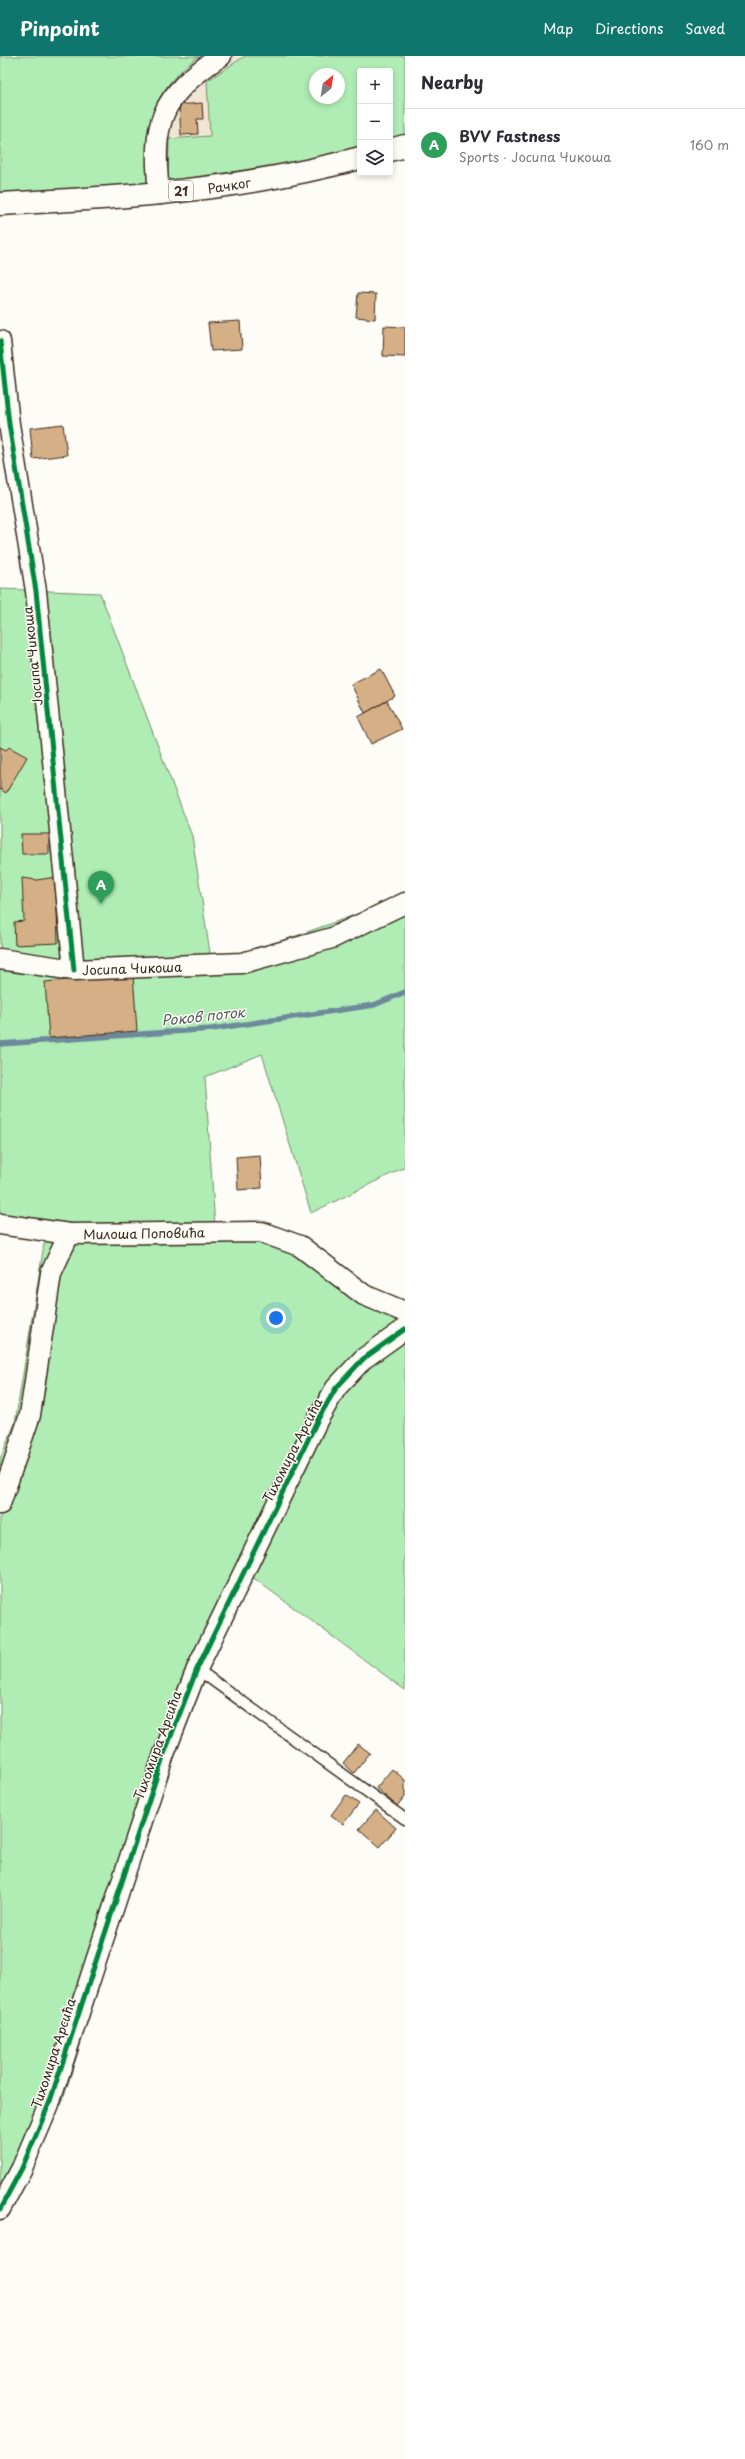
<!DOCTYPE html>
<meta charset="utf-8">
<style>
:root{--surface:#fff;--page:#f2f2f3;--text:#2b2b33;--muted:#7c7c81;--line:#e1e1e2;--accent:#0f766e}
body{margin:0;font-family:"Playpen Sans",sans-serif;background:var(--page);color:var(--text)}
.controls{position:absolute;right:12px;top:12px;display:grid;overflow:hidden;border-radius:4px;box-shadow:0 2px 6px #0003}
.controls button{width:36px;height:36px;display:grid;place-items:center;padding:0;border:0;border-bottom:1px solid var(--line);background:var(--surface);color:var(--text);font:20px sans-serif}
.compass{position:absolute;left:309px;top:12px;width:36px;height:36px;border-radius:50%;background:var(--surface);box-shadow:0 2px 6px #0003;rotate:30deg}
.you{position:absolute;left:276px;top:1262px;width:14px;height:14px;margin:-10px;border:3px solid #fff;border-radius:50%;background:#1a73e8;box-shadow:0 0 0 6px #1a73e833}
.badge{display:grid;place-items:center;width:26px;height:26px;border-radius:50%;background:var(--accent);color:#fff;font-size:13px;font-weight:700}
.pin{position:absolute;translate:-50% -33px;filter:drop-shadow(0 1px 2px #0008)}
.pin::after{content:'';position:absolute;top:21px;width:14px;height:12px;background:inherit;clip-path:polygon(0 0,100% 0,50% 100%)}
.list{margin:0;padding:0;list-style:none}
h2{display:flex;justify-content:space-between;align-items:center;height:52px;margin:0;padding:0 16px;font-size:17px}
h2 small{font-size:13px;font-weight:400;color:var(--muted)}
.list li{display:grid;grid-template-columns:26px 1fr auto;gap:12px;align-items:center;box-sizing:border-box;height:72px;padding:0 16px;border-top:1px solid var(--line)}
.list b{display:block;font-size:15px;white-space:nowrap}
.list p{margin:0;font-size:13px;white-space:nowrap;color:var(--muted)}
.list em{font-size:13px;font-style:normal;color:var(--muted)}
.icon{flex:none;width:22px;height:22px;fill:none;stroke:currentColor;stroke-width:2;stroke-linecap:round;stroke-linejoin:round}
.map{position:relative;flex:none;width:405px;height:2403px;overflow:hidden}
header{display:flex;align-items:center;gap:24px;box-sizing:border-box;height:56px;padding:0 20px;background:var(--accent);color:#fff}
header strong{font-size:19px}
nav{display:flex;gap:22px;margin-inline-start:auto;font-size:14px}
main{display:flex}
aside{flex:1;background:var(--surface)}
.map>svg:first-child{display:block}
.built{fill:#f1e5d5}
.green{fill:#afedb4;stroke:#758c69;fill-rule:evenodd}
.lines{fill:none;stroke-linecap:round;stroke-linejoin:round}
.stream{stroke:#6d899b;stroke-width:5.5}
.building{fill:#d5b086;stroke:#3b2a1e}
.service-casing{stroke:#3b2a1e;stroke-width:13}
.minor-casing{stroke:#3b2a1e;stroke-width:23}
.primary-casing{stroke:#3b2a1e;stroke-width:25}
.service{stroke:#fdfcf7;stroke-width:10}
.minor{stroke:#fdfcf7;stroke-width:20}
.primary{stroke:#fdfcf7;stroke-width:22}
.cycleway-casing{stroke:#fdfcf7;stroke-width:8}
.cycleway{stroke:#00873e;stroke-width:5}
.labels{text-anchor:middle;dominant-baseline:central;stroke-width:3;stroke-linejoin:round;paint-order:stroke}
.shield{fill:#fdfcf7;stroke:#75695f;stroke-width:1}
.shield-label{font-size:12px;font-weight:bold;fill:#3b2a1e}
.street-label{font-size:13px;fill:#3b2a1e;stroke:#fdfcf7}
.water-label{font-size:14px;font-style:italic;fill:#545a5c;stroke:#fdfcf7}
</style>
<header>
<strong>Pinpoint</strong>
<nav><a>Map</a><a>Directions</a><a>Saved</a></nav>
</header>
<main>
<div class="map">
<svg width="405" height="2403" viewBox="0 0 405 2403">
<rect width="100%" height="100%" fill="#fdfcf7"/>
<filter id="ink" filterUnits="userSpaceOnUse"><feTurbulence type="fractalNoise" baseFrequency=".025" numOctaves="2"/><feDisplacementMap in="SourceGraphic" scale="8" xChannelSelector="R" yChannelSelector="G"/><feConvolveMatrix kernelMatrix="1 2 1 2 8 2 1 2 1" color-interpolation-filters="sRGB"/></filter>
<g filter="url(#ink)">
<polygon class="built" points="199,0 245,0 207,25 211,80 168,128 148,130 149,67 156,46 173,23"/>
<g class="green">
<path d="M0 0H199C150 35 143 73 148 130L108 135 0 137Z"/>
<path d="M245 0H405V81L390 85V15H360V92L271 114 168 128 169 83 210 80 207 25ZM315 18H339V42H315Z"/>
<polygon points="0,533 100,537 192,780 212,910 405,841 405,1111 311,1157 262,998 205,1021 215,1171 293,1178 405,1260 405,1634 248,1518 171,1699 63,2044 0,2162 0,1403 15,1367 46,1176 0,1168"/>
</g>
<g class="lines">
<polyline class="stream" points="0,988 212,973 374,949 405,936"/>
</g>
<g class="building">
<polygon points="202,47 203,63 197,63 198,78 181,79 179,49"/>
<polygon points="358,237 376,238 375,263 356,261"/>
<polygon points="240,265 242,293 211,295 208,267"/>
<polygon points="384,270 405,271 405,301 383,300"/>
<polygon points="63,368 67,399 33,403 30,372"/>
<polygon points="381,613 395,640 365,657 351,628"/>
<polygon points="387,645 402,673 371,688 358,661"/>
<polygon points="0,691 6,694 9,691 27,701 6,737 0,733"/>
<polygon points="21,778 49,778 49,798 22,798"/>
<polygon points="56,821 58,887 15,889 14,866 24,865 22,822 37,824"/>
<polygon points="133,918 137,975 49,982 45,926"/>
<polygon points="260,1099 262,1132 238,1134 236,1101"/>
<polygon points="358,1688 370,1697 354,1717 343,1707"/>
<polygon points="392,1713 405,1724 405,1740 397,1750 376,1732"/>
<polygon points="346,1739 359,1748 343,1768 331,1759"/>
<polygon points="376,1754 396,1772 380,1791 359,1773"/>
</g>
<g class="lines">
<defs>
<polyline id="service" points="197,1613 405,1763"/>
<g id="minor">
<path d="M159 138C152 66 159 41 221 0"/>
<polyline points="0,285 9,368 36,535 74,914"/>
<polyline points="0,903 74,914 242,907 332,882 405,847"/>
<polyline points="0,1168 69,1178 261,1176 300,1190 364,1239 405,1256"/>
<polyline points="0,1448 30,1359 51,1217 69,1178"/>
<polyline points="0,2153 22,2112 49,2048 164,1698 197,1613 318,1363 336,1332 363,1303 405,1273"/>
</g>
<g id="primary">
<polyline points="390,94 405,90"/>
<path d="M0 148C121 142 242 134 360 102"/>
</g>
</defs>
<use href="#service" class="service-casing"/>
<use href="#minor" class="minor-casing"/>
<use href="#primary" class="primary-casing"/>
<use href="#service" class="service"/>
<use href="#minor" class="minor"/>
<use href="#primary" class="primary"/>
<defs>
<g id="cycleway">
<polyline points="0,285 9,368 36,535 74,914"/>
<polyline points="0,2153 22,2112 49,2048 164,1698 197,1613 318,1363 336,1332 363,1303 405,1273"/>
</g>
</defs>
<use href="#cycleway" class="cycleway-casing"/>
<use href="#cycleway" class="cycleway"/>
</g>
</g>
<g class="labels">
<rect class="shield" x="169" y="125" width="24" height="20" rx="3"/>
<g class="shield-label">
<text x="181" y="135">21</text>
</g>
<g class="street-label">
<text transform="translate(229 129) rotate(-9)">Рачког</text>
<text transform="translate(32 600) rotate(-96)">Јосипа Чикоша</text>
<text transform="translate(132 912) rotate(-2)">Јосипа Чикоша</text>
<text transform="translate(144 1177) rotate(-1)">Милоша Поповића</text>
<text transform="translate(292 1394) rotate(-63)">Тихомира Арсића</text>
<text transform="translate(157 1689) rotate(-70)">Тихомира Арсића</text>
<text transform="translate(53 1997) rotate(-72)">Тихомира Арсића</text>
</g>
<g class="water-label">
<text transform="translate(203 960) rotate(-6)">Роков поток</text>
</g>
</g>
</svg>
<div class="controls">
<button>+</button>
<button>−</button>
<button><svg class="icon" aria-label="layers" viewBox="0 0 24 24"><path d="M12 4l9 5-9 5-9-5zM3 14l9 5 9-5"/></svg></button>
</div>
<svg class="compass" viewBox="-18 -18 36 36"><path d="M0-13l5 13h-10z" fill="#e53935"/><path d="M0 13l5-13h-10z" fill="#7c7c81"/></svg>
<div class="you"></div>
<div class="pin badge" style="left:101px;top:848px;background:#2e9e5b">A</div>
</div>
<aside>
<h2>Nearby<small></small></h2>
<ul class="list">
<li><span class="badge" style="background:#2e9e5b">A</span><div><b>BVV Fastness</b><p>Sports · Јосипа Чикоша</p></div><em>160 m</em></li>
</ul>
</aside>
</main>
